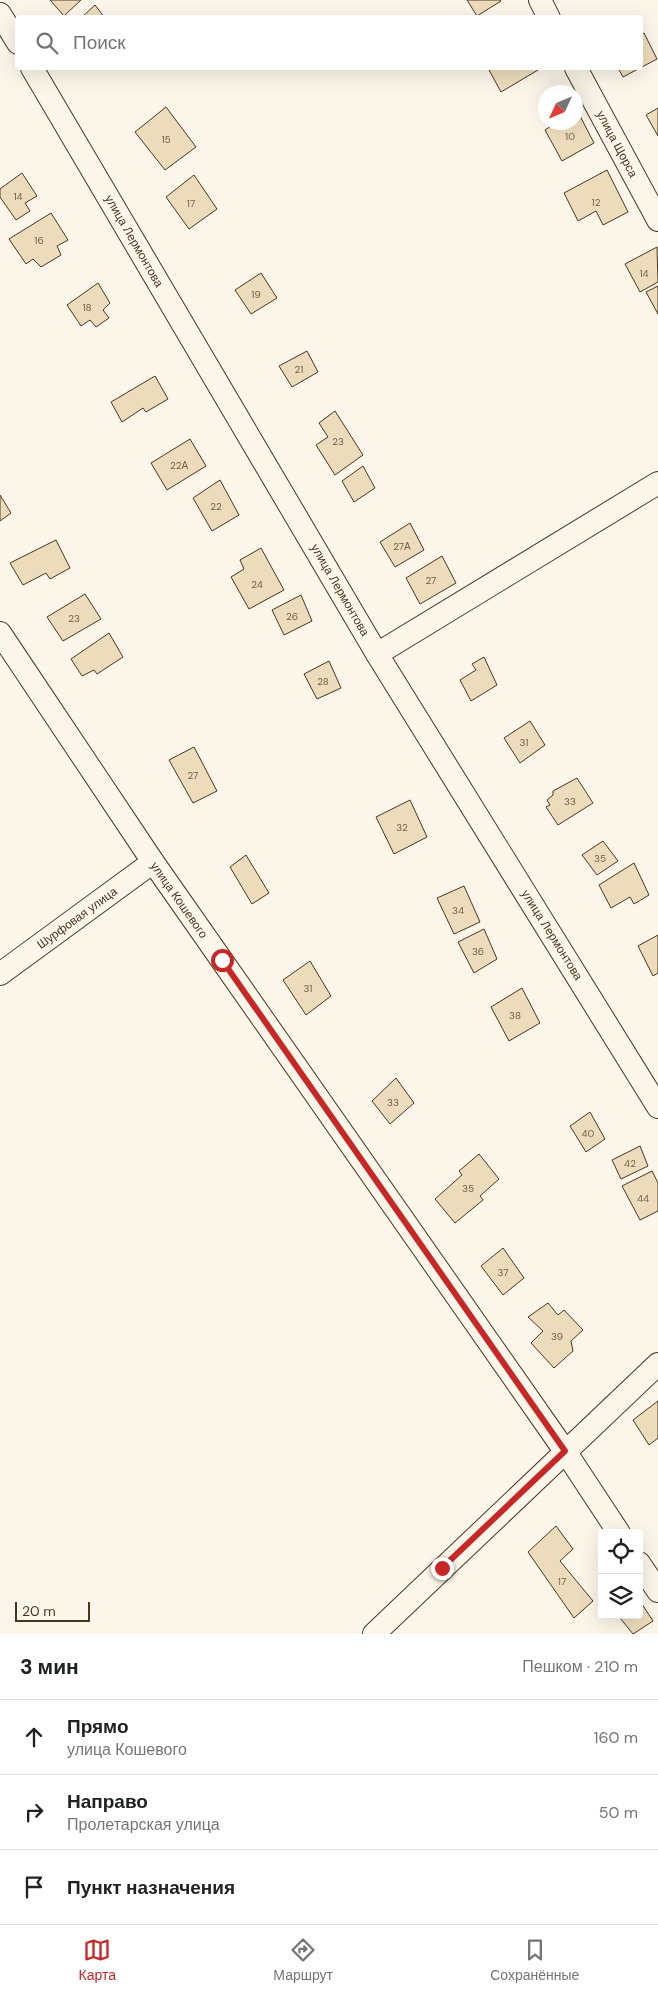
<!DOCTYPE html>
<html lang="ru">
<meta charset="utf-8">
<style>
:root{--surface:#fff;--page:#f6f6f6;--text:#202124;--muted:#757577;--line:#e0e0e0;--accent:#c62828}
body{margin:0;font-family:"DM Sans",sans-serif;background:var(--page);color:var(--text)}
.controls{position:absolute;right:15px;bottom:15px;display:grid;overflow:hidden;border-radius:5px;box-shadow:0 5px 20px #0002}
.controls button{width:45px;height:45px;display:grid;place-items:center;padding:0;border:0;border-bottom:1px solid var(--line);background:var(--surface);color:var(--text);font:25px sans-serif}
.compass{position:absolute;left:538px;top:85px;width:45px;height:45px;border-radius:50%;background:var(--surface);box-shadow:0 5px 20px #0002;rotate:226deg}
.scale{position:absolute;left:15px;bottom:12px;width:75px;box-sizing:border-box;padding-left:5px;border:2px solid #4a3520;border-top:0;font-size:14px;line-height:18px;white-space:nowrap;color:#4a3520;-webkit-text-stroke:4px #fbf6e9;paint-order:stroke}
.stop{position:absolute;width:15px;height:15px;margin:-11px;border:4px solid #c62828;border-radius:50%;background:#fff}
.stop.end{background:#c62828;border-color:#fff;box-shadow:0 1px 5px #0008}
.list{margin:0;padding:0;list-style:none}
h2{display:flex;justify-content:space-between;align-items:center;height:65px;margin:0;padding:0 20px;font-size:21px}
h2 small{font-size:16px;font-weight:400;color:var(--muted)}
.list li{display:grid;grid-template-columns:32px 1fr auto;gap:15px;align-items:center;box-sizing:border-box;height:75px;padding:0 20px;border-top:1px solid var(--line)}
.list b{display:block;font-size:19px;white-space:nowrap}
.list p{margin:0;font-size:16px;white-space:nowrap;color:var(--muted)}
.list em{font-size:16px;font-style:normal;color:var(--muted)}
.icon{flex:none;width:28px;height:28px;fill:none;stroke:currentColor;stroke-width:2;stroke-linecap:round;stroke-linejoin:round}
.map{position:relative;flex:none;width:658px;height:1634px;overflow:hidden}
.search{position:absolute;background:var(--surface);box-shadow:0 5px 20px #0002;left:15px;right:15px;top:15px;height:55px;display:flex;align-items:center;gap:12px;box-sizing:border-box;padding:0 18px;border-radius:5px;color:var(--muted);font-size:19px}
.sheet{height:290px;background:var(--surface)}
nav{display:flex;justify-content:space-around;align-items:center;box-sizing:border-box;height:70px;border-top:1px solid var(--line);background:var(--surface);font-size:14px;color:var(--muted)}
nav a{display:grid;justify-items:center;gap:2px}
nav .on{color:var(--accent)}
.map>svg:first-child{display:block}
.building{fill:#ecdcbc;stroke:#4a3520}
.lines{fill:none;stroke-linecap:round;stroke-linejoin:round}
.minor-casing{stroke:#4a3520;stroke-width:24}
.minor{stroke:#fbf6e9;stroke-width:22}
.route{stroke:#c62828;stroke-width:6}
.labels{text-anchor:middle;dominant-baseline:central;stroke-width:4;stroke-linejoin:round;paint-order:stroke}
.number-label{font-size:10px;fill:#725f47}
.street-label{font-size:12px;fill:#4a3520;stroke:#fbf6e9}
</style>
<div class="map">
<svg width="658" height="1634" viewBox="0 0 658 1634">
<rect width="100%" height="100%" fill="#fbf6e9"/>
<g class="building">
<polygon points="50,0 81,0 64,16"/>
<polygon points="467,0 500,0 501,1 477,16"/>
<polygon points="95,5 105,18 81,18"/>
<polygon points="644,33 657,59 623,77 618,68 640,68 640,35"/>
<polygon points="493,68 536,68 538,70 501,92 489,70"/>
<polygon points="166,107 196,147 165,170 135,132"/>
<polygon points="658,108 658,136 646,115"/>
<polygon points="579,114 594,143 562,161 545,130 557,122 576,122 576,116"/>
<polygon points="607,170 628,212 603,225 596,211 578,221 564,193"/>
<polygon points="22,173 37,196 25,203 30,211 16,220 0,197 0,189"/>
<polygon points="194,175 217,209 189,229 166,197"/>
<polygon points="51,213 68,240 57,246 61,255 41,267 33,259 26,264 9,239"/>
<polygon points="657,247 658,282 640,292 625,264"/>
<polygon points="261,273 277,298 251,314 235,290"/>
<polygon points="98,283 110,303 103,310 109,318 96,327 90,320 81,326 67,305"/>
<polygon points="658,286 658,314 646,292"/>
<polygon points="307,351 318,372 292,387 279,366"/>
<polygon points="155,376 168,399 146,412 143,408 122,422 111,402"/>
<polygon points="335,411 363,455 335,475 316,445 328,437 319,423"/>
<polygon points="190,439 206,466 167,490 151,463"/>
<polygon points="363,466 375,488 354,502 342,481"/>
<polygon points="220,480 239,515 212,531 193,498"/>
<polygon points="0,495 11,513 0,521"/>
<polygon points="410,523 424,550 395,567 380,542"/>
<polygon points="56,540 70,568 50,579 46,573 23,585 10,563"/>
<polygon points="261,548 284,590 249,609 231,577 244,569 240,560"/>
<polygon points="442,556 456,583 420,604 406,578"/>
<polygon points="85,594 101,619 63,641 47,617"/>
<polygon points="301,595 312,621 284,635 272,610"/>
<polygon points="109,633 123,657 97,674 94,670 82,676 71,659"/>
<polygon points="484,657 497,685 471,701 460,680 476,670 472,664"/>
<polygon points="329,661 341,688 317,699 304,674"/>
<polygon points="530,721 545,745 520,763 504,738"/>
<polygon points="194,747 217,791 193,803 169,760"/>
<polygon points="577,778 593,803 558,825 546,807 550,805 547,800 553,795 553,791"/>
<polygon points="410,800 427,837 394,854 376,817"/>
<polygon points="603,841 618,861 597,875 582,855"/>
<polygon points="246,855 269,893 252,904 230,867"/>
<polygon points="634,863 649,895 634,904 630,897 611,908 599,885"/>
<polygon points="464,886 480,922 454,934 437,898"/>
<polygon points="484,929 497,959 474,973 458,942"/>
<polygon points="658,935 658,973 653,976 638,946"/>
<polygon points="310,961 331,996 306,1015 283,980"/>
<polygon points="522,988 540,1023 509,1041 491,1007"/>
<polygon points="396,1078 414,1103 390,1124 372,1101"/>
<polygon points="590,1112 605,1139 586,1152 570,1126"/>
<polygon points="640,1146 648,1166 621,1179 612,1160"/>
<polygon points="479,1154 499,1179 480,1196 483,1200 455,1223 435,1199 462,1175 459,1171"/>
<polygon points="652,1171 658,1183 658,1211 640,1220 622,1186"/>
<polygon points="503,1248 524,1278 503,1295 481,1266"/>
<polygon points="548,1303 558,1315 564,1310 583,1330 571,1341 573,1351 554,1368 531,1343 543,1331 528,1317"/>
<polygon points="658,1401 658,1438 649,1445 633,1420"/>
<polygon points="556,1526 573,1549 560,1561 593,1601 574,1618 528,1552"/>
<polygon points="640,1601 653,1621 633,1634 620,1618 623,1615 639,1615"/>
</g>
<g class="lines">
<defs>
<g id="minor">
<polyline points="540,0 549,18"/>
<polyline points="0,14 18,43"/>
<polyline points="32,68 377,654 658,1107"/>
<polyline points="576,68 658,220"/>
<polyline points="0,633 153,862 565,1451 619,1533"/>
<polyline points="377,654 658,483"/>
<polyline points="0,974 153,862"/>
<polyline points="639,1563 658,1591"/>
<polyline points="374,1634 658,1364"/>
</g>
</defs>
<use href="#minor" class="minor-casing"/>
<use href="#minor" class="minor"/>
</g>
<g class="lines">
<polyline class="route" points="222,960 565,1451 442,1568"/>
</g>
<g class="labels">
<g class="number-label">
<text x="570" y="136">10</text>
<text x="166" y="139">15</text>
<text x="18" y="196">14</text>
<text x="596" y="202">12</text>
<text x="191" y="203">17</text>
<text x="39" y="240">16</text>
<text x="644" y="273">14</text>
<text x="256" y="294">19</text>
<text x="87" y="307">18</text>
<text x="299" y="369">21</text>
<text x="338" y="441">23</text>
<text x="179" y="465">22А</text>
<text x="216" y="506">22</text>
<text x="402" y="546">27А</text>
<text x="431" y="580">27</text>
<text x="257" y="584">24</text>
<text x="292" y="616">26</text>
<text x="74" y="618">23</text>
<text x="323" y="681">28</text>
<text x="524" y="742">31</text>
<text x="193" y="775">27</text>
<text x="570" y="801">33</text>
<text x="402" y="827">32</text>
<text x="600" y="858">35</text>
<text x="458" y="910">34</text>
<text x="478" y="951">36</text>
<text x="308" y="988">31</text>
<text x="515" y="1015">38</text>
<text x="393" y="1102">33</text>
<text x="588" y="1133">40</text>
<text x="630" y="1163">42</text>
<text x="468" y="1188">35</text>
<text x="643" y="1198">44</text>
<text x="503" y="1272">37</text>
<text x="557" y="1336">39</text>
<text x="562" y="1581">17</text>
</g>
<g class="street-label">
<text transform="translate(617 144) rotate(62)">улица Щорса</text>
<text transform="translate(134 241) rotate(60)">улица Лермонтова</text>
<text transform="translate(340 590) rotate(60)">улица Лермонтова</text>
<text transform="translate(179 900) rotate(55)">улица Кошевого</text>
<text transform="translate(77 918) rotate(-36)">Шурфовая улица</text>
<text transform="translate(552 935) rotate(58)">улица Лермонтова</text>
</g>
</g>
</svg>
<div class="controls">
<button><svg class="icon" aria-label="locate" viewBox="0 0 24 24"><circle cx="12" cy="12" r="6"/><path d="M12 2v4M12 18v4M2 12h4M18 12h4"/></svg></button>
<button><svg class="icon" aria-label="layers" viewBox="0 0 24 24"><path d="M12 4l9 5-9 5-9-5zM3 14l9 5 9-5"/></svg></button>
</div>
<svg class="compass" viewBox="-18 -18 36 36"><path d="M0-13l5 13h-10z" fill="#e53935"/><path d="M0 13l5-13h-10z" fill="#757577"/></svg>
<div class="scale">20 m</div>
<div class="stop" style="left:222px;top:960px"></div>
<div class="stop end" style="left:442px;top:1568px"></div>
<div class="search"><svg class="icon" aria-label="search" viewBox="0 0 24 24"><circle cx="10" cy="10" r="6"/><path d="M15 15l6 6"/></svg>Поиск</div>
</div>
<section class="sheet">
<h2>3 мин<small>Пешком · 210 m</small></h2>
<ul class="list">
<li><svg class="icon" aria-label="ahead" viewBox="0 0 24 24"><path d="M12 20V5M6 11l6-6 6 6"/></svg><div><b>Прямо</b><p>улица Кошевого</p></div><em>160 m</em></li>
<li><svg class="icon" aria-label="right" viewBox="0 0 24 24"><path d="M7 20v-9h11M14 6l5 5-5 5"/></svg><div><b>Направо</b><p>Пролетарская улица</p></div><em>50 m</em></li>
<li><svg class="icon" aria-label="arrive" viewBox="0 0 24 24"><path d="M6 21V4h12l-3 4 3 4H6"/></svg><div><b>Пункт назначения</b></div></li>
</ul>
</section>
<nav>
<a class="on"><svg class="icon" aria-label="map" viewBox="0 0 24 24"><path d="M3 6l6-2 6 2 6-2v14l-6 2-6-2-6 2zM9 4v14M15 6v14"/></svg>Карта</a>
<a><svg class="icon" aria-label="directions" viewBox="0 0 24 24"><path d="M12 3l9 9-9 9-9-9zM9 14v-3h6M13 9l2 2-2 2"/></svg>Маршрут</a>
<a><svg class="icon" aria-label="saved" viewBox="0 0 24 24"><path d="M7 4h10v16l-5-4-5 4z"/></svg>Сохранённые</a>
</nav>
